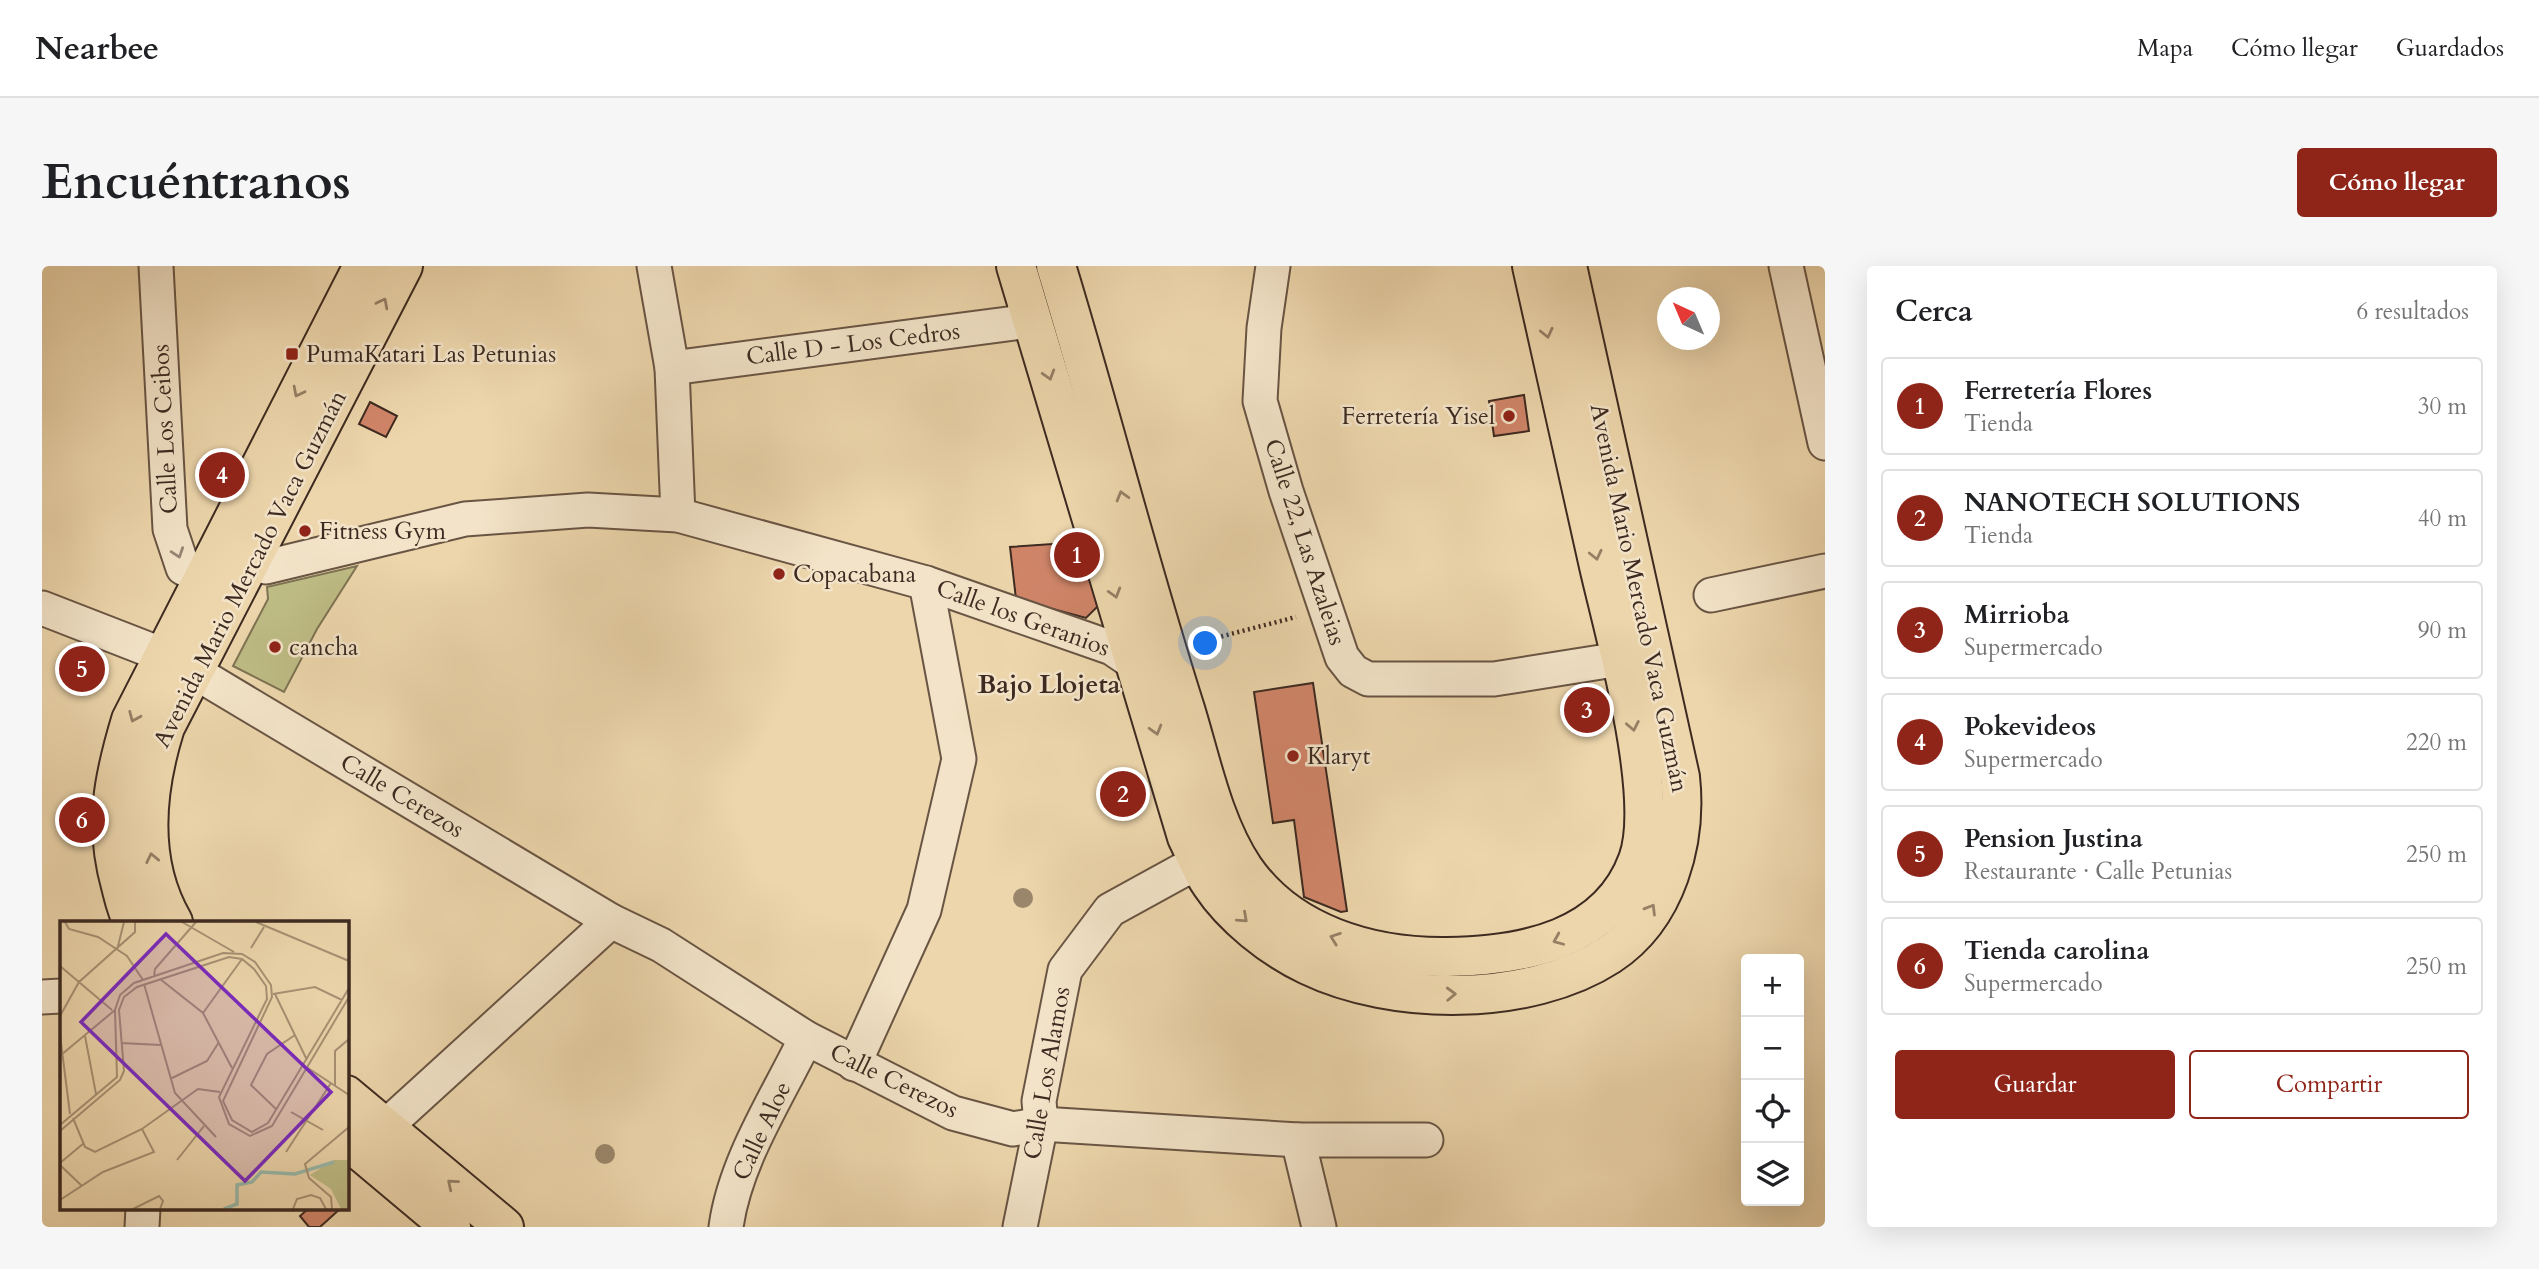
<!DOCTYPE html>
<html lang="es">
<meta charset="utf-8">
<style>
:root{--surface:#fff;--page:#f6f6f6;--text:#202124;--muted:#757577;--line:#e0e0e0;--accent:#8f2418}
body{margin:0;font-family:Cardo,serif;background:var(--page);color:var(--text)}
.controls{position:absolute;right:21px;bottom:21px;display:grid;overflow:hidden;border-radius:7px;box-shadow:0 7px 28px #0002}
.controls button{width:63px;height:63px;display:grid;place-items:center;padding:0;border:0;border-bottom:2px solid var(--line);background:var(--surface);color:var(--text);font:35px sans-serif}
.compass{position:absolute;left:1615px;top:21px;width:63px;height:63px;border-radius:50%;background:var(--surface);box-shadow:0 7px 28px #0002;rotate:316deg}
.you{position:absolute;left:1164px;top:378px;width:24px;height:24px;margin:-18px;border:5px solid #fff;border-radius:50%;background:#1a73e8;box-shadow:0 0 0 10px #1a73e833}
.badge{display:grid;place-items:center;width:46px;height:46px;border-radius:50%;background:var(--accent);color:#fff;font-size:23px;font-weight:700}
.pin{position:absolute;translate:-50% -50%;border:4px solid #fff;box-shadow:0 2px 7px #0006}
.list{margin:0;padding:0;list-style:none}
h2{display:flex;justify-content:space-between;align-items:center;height:91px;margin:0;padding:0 28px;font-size:30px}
h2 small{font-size:23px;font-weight:400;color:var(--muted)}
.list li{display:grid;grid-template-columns:46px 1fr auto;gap:21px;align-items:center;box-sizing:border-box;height:98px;margin:0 14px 14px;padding:0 14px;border:2px solid var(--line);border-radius:7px}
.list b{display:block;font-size:26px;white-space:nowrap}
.list p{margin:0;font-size:23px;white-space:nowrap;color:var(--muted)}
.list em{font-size:23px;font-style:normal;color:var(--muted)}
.actions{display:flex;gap:14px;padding:21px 28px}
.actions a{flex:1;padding:16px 0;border:2px solid var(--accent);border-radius:7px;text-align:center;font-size:24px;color:var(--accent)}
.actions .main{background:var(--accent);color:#fff}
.icon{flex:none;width:38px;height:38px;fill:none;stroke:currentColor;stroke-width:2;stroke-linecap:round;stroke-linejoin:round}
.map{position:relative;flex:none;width:1783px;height:961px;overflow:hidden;border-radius:7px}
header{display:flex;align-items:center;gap:42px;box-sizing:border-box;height:98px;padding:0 35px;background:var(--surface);border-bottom:2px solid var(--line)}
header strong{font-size:33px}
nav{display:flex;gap:38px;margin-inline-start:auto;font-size:24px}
.intro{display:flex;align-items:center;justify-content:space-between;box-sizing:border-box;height:168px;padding:0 42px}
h1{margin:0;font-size:49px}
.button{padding:18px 32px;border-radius:7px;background:var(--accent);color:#fff;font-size:24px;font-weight:700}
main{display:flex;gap:42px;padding:0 42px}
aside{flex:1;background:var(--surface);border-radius:7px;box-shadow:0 7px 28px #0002}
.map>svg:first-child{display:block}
.green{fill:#bebc85;stroke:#7e7353;stroke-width:2}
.building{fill:#d08569;stroke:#3d2a21;stroke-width:2}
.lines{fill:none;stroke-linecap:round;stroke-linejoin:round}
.minor-casing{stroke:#695544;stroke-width:37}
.major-casing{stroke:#3d2a21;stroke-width:42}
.path{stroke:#3d2a21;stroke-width:4.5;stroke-dasharray:2 3.5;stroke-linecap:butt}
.minor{stroke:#f3e4c9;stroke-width:33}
.major{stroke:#edd6ac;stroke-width:38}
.tree{fill:#9a876b}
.oneway{stroke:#958066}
.oneway2{stroke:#988775}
.poi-dot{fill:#8f2418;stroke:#f3e4c9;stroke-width:2.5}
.labels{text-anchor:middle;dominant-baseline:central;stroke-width:5;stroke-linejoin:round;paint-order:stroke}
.street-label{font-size:24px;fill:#3d2a21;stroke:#f3e4c9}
.poi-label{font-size:24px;fill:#3d2a21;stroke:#f3e4c9;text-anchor:start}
.neighbourhood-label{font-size:26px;font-weight:bold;fill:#3d2a21;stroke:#f3e4c9}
.inset-river{fill:none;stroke:#99b9aa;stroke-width:3.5}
.inset-road{fill:none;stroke:#a79174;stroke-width:2}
.view{fill:#7b2cbf;fill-opacity:0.15;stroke:#7b2cbf;stroke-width:3.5}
.inset-edge{fill:none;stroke:#3d2a21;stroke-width:3.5}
</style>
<header>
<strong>Nearbee</strong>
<nav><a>Mapa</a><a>Cómo llegar</a><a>Guardados</a></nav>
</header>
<div class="intro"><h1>Encuéntranos</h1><a class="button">Cómo llegar</a></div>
<main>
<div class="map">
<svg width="1783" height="961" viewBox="0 0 1783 961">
<rect width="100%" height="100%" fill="#edd6ac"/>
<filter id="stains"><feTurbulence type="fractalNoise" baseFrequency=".00286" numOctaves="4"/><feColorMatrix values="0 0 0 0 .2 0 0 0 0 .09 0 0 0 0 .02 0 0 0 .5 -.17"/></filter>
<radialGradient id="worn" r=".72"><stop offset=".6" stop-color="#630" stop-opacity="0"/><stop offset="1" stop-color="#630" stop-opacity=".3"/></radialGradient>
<polygon class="green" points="315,300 275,363 242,426 191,400 226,333 225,321"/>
<g class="building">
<polygon points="1482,129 1487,165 1452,170 1447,135"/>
<polygon points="328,136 355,150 344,171 317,158"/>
<polygon points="1040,276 1058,338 1044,352 974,333 968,281"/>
<polygon points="1271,417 1305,645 1299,646 1262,631 1252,554 1231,557 1212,426"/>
<polygon points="267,942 299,942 278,961 267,961 258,950"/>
</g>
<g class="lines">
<defs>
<g id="minor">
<polyline points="114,0 128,263 141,302 161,312"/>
<polyline points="612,0 630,102 636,249"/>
<polyline points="1231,0 1222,62 1218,135 1244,225 1300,391 1311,405 1326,413 1452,413 1578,393"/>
<polyline points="1744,0 1783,177"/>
<polyline points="630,102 973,57 988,43"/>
<polyline points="209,294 224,301 423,253 546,244 636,249 884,317 1070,382 1095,399"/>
<polyline points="1669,329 1783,305"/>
<polyline points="0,342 121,389"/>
<polyline points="151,405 569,655 619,679 764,772 911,847 971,863 999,858 1256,874 1384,874"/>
<polyline points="0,731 19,730"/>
<polyline points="812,798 882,644 917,493 884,317"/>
<polyline points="342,862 569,655"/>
<polyline points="1256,874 1277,961"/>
<polyline points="100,961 101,942"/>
<path d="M684 961C693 895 735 832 764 772"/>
<polyline points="978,961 999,858 997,835 1023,704 1068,644 1139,605 1159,599"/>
</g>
<g id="major">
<path d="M974 0 1145 571C1153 587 1159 604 1169 618 1191 651 1230 682 1266 699 1351 740 1487 741 1567 689 1625 651 1645 575 1638 511L1525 0"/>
<path d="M1014 0C1059 147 1096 296 1143 443 1159 495 1171 557 1202 603 1247 668 1328 692 1405 691 1481 690 1567 674 1596 594 1619 530 1573 370 1557 300 1535 200 1512 100 1490 0"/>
<path d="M91 656C85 646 82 632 79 620 62 559 71 514 89 454L321 0"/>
<path d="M131 656C96 596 103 525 123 461L361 0"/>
<polyline points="304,829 462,961"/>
<polyline points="304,873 409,961"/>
</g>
</defs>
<use href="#minor" class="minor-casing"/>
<use href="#major" class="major-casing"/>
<polyline class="path" points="1158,376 1254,351"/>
<use href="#minor" class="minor"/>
<use href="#major" class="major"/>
</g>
<g class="tree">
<circle cx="981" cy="632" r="10"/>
<circle cx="563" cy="888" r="10"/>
</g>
<defs><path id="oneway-chevron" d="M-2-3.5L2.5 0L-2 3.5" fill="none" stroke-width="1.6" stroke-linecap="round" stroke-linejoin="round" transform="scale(1.75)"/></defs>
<g class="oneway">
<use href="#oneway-chevron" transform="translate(341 37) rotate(-63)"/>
<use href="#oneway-chevron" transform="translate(1505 67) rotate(77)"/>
<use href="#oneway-chevron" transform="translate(1007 109) rotate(73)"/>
<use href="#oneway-chevron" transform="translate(256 126) rotate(117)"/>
<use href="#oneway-chevron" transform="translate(1080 230) rotate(-106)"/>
<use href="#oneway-chevron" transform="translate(1554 289) rotate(77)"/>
<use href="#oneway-chevron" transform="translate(1073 327) rotate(73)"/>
<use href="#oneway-chevron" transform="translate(92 451) rotate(113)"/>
<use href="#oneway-chevron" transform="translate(1591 460) rotate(79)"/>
<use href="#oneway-chevron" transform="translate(1114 464) rotate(74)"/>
<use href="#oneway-chevron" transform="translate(110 592) rotate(-102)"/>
<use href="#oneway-chevron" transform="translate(1609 643) rotate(-59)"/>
<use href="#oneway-chevron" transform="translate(1201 652) rotate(42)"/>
<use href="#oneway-chevron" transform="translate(1293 672) rotate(-160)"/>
<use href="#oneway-chevron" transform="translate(1516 674) rotate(157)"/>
<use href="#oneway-chevron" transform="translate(1409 728) rotate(-2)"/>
<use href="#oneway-chevron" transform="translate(410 918) rotate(-140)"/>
</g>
<use class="oneway2" href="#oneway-chevron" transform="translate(136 287) rotate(71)"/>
<g class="poi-dot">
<rect x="243" y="81" width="14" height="14" rx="3.5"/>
<circle cx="1467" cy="150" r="7"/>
<circle cx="263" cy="265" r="7"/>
<circle cx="737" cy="308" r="7"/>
<circle cx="233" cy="381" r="7"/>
<circle cx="1251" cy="490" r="7"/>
</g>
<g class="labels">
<g class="street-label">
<text transform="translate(811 78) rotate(-7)">Calle D - Los Cedros</text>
<text transform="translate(123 163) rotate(-93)">Calle Los Ceibos</text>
<text transform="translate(1263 276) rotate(72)">Calle 22, Las Azaleias</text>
<text transform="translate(208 303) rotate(-63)">Avenida Mario Mercado Vaca Guzmán</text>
<text transform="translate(1597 332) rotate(78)">Avenida Mario Mercado Vaca Guzmán</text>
<text transform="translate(981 352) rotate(20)">Calle los Geranios</text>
<text transform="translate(360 530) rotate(31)">Calle Cerezos</text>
<text transform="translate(1005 807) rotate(-80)">Calle Los Alamos</text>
<text transform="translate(852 815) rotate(26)">Calle Cerezos</text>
<text transform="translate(720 865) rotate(-65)">Calle Aloe</text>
</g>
<g class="poi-label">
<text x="264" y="88">PumaKatari Las Petunias</text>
<text x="1453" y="150" text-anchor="end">Ferretería Yisel</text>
<text x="277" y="265">Fitness Gym</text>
<text x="751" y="308">Copacabana</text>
<text x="247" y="381">cancha</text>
<text x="1265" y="490">Klaryt</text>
</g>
<g class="neighbourhood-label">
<text x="1007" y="418">Bajo Llojeta</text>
</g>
</g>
<g transform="translate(18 655)">
<rect width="289" height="289" fill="#edd6ac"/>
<path d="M274 239H289V288H281L271 268 250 254Z" fill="#bebc85"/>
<path class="inset-river" d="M164 288 177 283V264L192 261 201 251 235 253 274 241"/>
<path class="inset-road" d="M5 1 9 8 38 16 67 35 83 59M122 1 174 31M196 1 289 40M191 27 204 6M57 29 64 1M0 45 52 89M94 56 95 48 136 1M100 58 143 92 172 147M84 63 115 172 156 216M213 73 255 66 282 79M215 73 247 139M143 92 182 38M0 95 19 61 75 11V1M0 114 10 193M25 115 36 173M61 122 101 124M1 134 55 89M248 147 289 174M110 158 147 140 159 121M275 165V130L289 118M217 189 191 164 207 133 235 114M231 191 263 209M13 197 25 226 35 231 82 208 138 168 160 171M0 204 57 156 55 89 60 74 74 62 163 32 182 33 195 41 211 64 212 76 163 180 172 199 192 211 208 202 289 67M0 210 60 159 64 150 59 89 64 76 77 66 169 36 182 38 194 48 206 65 207 78 159 176 169 203 190 215 212 205 289 76M226 231 271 162M117 239 144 205M0 242 24 222M0 244 22 265M0 279 43 251 94 231 82 208M73 288 99 275 103 280 100 288M233 288 237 278 251 274 260 277 266 288M272 288 271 276 249 257 245 243 289 206"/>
<path class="view" d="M106 13 271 171 185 260 21 101Z"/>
<rect width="289" height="289" class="inset-edge"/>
</g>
<rect width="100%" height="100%" filter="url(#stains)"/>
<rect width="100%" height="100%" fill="url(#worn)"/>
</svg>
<div class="controls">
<button>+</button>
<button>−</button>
<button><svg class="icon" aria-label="locate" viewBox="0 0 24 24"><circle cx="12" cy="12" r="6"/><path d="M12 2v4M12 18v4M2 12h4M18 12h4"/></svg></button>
<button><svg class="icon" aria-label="layers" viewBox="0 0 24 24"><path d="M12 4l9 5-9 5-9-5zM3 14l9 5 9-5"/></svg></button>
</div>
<svg class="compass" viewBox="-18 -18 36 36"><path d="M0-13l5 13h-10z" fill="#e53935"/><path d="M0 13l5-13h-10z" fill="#757577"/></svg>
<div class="you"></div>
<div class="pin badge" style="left:1035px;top:289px">1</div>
<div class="pin badge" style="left:1081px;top:528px">2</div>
<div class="pin badge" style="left:1545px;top:444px">3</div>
<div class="pin badge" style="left:180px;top:209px">4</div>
<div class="pin badge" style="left:40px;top:403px">5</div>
<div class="pin badge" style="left:40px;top:554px">6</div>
</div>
<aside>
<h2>Cerca<small>6 resultados</small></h2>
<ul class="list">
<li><span class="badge">1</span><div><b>Ferretería Flores</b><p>Tienda</p></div><em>30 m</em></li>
<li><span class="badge">2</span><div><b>NANOTECH SOLUTIONS</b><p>Tienda</p></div><em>40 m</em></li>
<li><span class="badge">3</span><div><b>Mirrioba</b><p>Supermercado</p></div><em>90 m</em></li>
<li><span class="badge">4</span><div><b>Pokevideos</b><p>Supermercado</p></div><em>220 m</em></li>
<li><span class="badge">5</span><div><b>Pension Justina</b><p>Restaurante · Calle Petunias</p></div><em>250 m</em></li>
<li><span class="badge">6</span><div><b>Tienda carolina</b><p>Supermercado</p></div><em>250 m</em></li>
</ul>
<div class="actions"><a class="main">Guardar</a><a>Compartir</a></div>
</aside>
</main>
